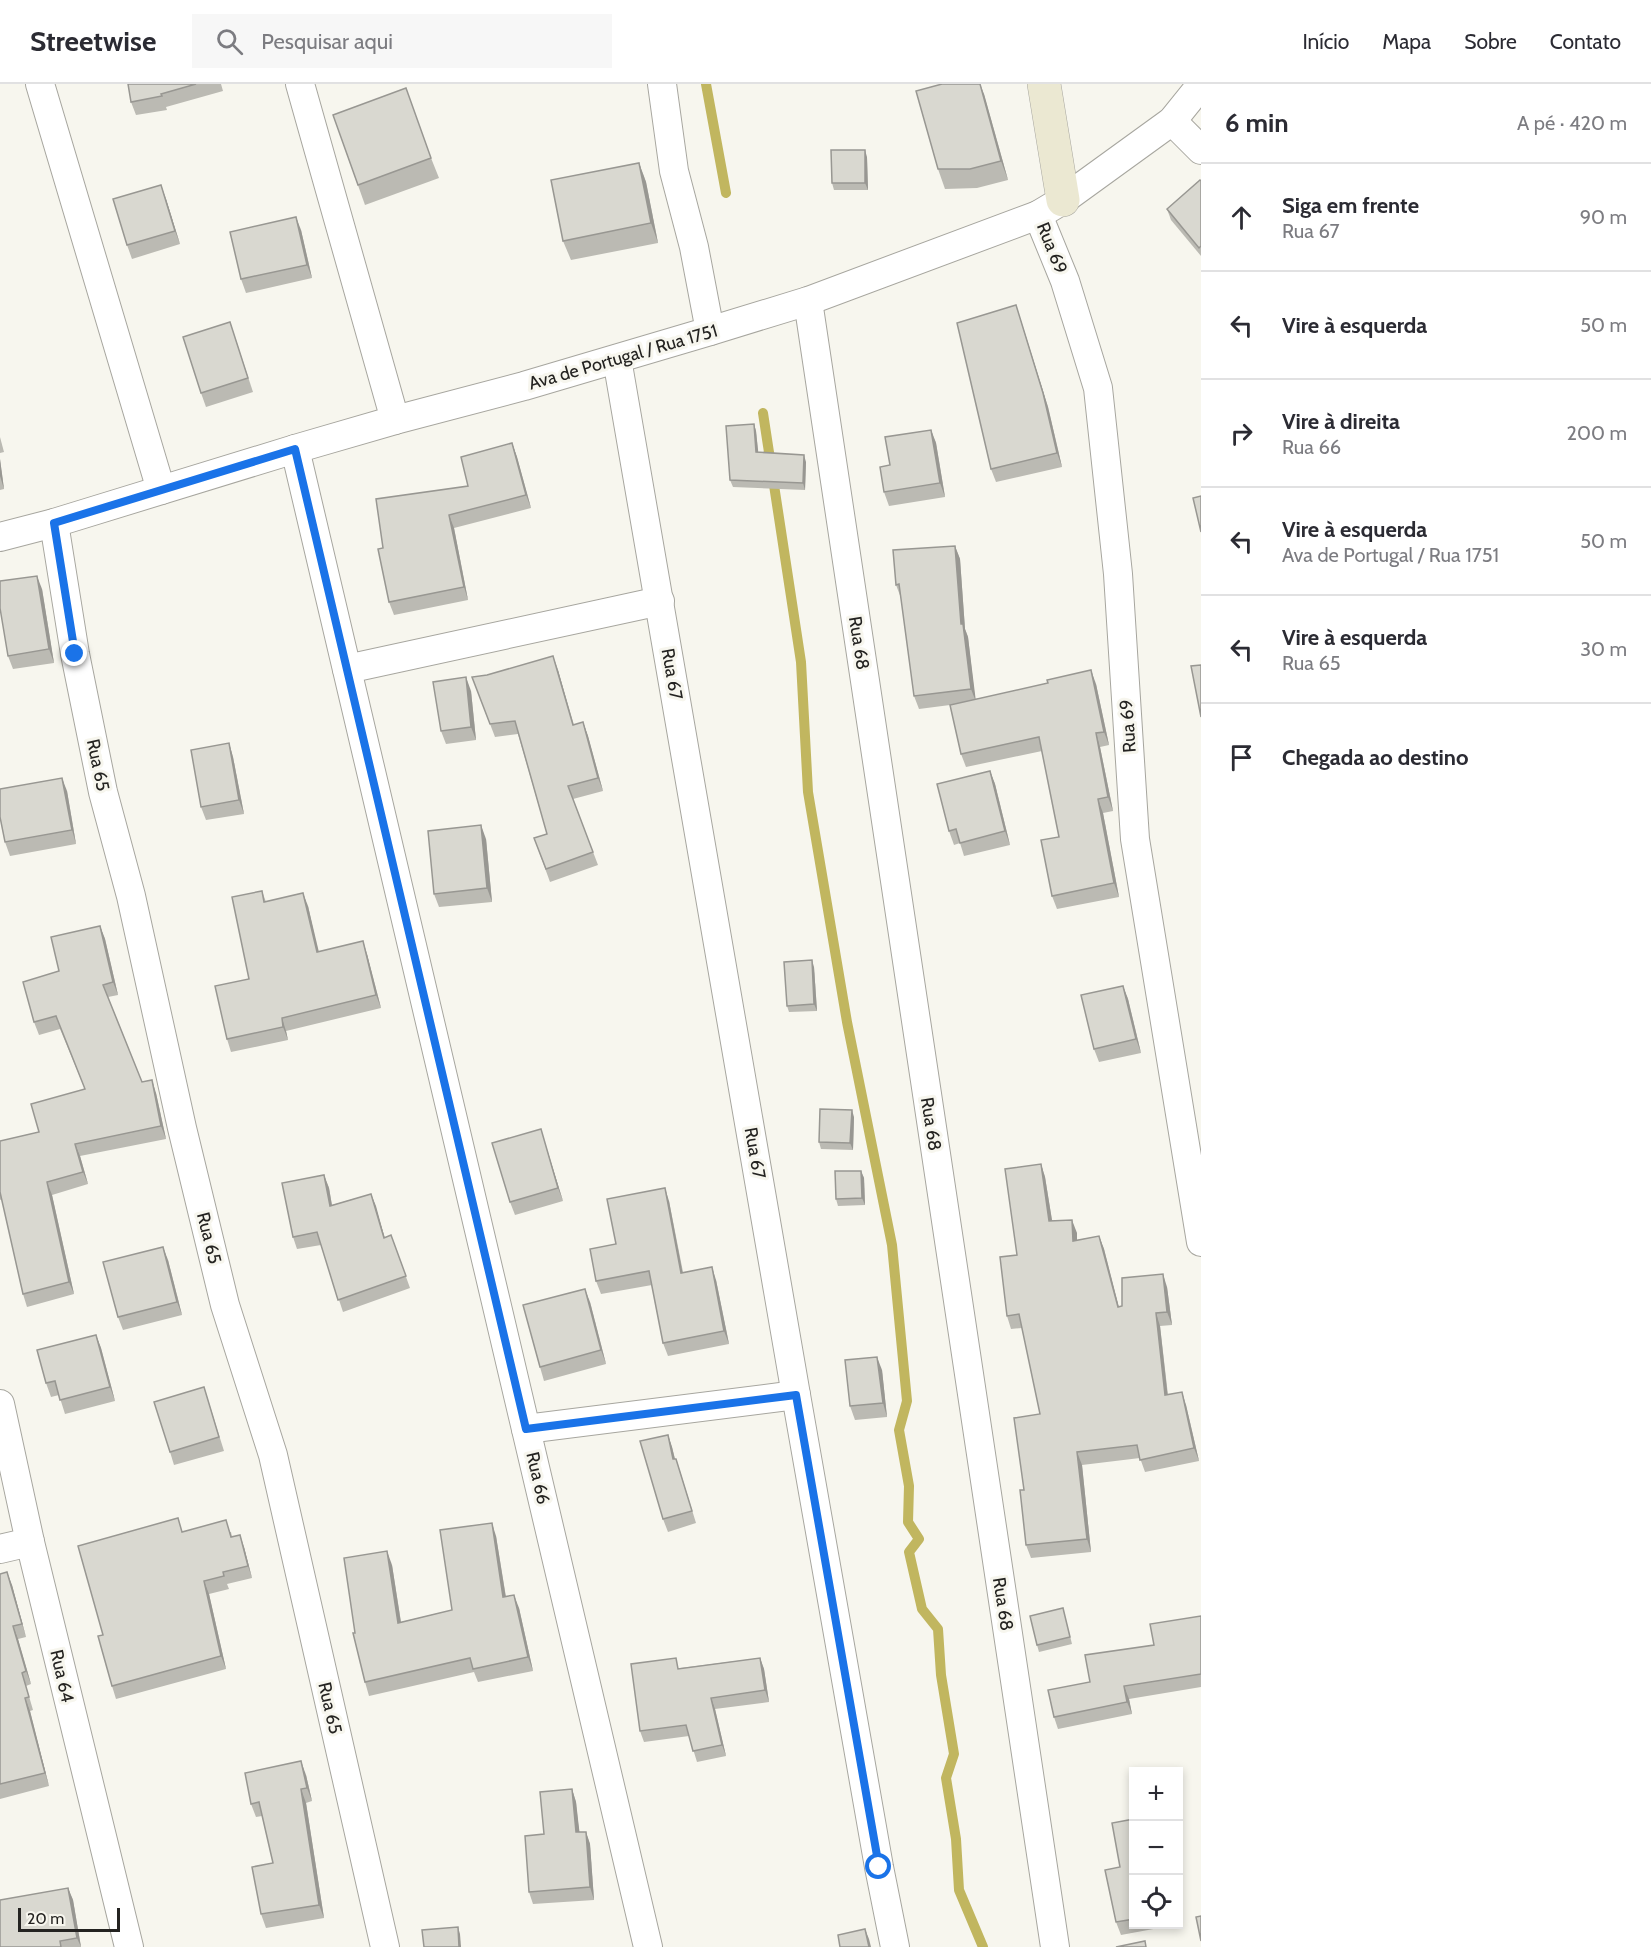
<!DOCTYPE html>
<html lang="pt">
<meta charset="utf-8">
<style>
:root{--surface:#fff;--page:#f7f7f7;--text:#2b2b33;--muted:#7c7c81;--line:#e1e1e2}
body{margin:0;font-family:Cabin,sans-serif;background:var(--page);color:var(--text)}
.controls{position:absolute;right:18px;bottom:18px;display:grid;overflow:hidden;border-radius:0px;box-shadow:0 3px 9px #0003}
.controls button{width:54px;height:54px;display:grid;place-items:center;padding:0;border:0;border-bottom:2px solid var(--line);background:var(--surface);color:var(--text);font:30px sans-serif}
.scale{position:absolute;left:18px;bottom:15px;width:102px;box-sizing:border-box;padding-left:6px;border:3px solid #242321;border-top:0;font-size:16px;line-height:21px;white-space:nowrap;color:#242321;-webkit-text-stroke:4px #f7f6ee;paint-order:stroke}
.stop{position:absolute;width:18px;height:18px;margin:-14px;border:4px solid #1a73e8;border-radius:50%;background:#fff}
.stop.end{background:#1a73e8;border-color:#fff;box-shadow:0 2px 6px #0008}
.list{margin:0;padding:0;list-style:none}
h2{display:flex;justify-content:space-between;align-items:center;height:78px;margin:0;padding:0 24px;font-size:26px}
h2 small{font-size:20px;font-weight:400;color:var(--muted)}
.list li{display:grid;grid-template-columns:39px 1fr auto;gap:18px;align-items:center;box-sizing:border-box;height:108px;padding:0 24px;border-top:2px solid var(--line)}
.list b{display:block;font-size:22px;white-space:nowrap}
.list p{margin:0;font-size:20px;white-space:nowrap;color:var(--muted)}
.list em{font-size:20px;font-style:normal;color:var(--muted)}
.icon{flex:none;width:33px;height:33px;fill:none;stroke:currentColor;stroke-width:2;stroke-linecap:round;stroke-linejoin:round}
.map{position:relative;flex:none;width:1201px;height:1863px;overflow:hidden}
header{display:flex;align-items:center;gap:36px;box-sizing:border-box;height:84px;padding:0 30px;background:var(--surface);border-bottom:2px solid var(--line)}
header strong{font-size:28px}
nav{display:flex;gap:33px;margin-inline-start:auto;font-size:21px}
.search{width:420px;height:54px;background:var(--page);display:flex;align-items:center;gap:15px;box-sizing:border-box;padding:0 21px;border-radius:0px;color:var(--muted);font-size:22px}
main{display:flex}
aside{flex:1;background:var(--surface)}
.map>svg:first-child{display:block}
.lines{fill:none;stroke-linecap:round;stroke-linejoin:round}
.stream{stroke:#c1b65f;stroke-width:10}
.street-casing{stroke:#a7a69f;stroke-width:30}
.secondary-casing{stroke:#a7a69f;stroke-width:34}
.street{stroke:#fff;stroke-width:28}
.secondary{stroke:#ebe8d2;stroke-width:33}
.wall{fill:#bbbab3}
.shaded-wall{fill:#989792}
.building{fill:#d9d8d0;stroke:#989792;stroke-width:1.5}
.route{stroke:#1a73e8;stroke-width:8}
.labels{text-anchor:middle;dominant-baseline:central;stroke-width:6;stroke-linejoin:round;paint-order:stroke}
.street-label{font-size:18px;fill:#242321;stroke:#f7f6ee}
</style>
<header>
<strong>Streetwise</strong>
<div class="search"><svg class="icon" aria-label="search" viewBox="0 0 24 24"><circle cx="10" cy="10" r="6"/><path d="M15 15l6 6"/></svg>Pesquisar aqui</div>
<nav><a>Início</a><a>Mapa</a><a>Sobre</a><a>Contato</a></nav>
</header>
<main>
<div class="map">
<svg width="1201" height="1863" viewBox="0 0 1201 1863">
<rect width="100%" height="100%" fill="#f7f6ee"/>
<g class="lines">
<g class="stream">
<polyline points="706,0 726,109"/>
<polyline points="763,329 801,578 808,708 847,938 892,1161 907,1317 899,1346 909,1402 908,1438 919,1455 909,1468 922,1525 938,1545 941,1591 954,1670 946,1694 956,1755 959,1806 983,1863"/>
</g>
<defs>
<g id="street">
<polyline points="40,0 161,406"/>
<polyline points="300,0 395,336"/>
<polyline points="662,0 674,87 694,163 710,247"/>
<polyline points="1172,37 1201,66"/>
<polyline points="1038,131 1065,197 1098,304 1118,490 1135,755 1201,1158"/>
<polyline points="808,217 1055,1863"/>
<polyline points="617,275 796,1311 879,1783 895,1863"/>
<polyline points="295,365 648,1863"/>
<polyline points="54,439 75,570 103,708 131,812 182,1044 225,1221 273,1371 385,1863"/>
<polyline points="0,453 54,439 295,365 395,336 524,302 710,247 808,217 1038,131 1063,116 1172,37 1201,1"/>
<polyline points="347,585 660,517"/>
<polyline points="0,1320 30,1458 129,1863"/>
<polyline points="526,1345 796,1311"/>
<polyline points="0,1465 30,1458"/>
</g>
<polyline id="secondary" points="1044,0 1063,116"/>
</defs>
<use href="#street" class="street-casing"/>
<use href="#secondary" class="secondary-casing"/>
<use href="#street" class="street"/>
<use href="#secondary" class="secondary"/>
</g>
<g class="wall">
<polygon points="128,0 221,0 223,7 166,23 167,26 136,31 131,18"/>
<polygon points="984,10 1008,96 977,104 945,105 938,85"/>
<polygon points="333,31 431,74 439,94 365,121"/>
<polygon points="867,73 868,106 834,106 832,99"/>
<polygon points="639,79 646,98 658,159 571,176 563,157"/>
<polygon points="1201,97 1201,172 1171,136 1167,125"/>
<polygon points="166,115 180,160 132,175 127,161"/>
<polygon points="301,146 312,194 246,209 241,195"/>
<polygon points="1016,221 1048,323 1062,383 996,398 991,385"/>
<polygon points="230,238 253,308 206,323 201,309"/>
<polygon points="754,340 756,347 758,368 806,378 805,406 733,403 730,396"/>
<polygon points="931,346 936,359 945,413 889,422 884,408 890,381"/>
<polygon points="0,353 4,368 0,369"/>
<polygon points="512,359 517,373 531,424 454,444 468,516 394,531 389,518 383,464 468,402"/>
<polygon points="0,375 4,405 0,406"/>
<polygon points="955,462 960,475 965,545 968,553 975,615 1096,600 1109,661 1100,663 1113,727 1103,729 1119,813 1057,825 1052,812 1059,753 1042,667 966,683 961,670 950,621 919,625 914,612 901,514 896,501"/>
<polygon points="42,505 54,579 13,585 8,572"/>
<polygon points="558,586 574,641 583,638 588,652 603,707 573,715 598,781 550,798 534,754 547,750 518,650 495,653 472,593"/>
<polygon points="471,607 476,656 446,660 441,647"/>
<polygon points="229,659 233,673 244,730 206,736 201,723"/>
<polygon points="990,687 995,700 1010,761 964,772 960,759 954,761 949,747"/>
<polygon points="67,707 76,760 10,772 5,758"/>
<polygon points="486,755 492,818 439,823 434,810"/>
<polygon points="262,807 266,818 308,822 318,867 367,870 381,924 286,947 288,956 231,968 227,955 249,895"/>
<polygon points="100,842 105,855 118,911 108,913 142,998 156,1009 166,1055 80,1072 88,1100 52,1111 74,1210 27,1223 23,1210 2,1115 0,1116 0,1057 39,1048 85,1005 60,945 39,951 34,938 59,887"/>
<polygon points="814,883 817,927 789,928 787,922"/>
<polygon points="1123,902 1128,915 1141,969 1099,978 1094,965"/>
<polygon points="854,1033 853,1066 821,1065 819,1058"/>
<polygon points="545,1059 563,1117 515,1131 510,1118"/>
<polygon points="1041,1080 1045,1093 1052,1136 1077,1149 1077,1156 1099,1152 1104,1165 1119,1223 1167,1203 1172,1241 1160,1242 1168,1311 1186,1321 1199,1377 1145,1388 1140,1374 1082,1381 1091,1468 1031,1474 1026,1461 1024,1406 1040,1330 1022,1244 1011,1245 1007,1232 1017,1171"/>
<polygon points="861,1087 864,1094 865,1121 838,1122 836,1115"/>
<polygon points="324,1091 329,1104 332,1121 371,1110 385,1154 391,1151 410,1204 343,1228 321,1161 297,1165 293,1153"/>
<polygon points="669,1117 683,1188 716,1196 729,1260 668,1272 663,1259 652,1201 601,1210 596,1197 616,1160"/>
<polygon points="168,1176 182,1231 123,1246 118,1233"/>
<polygon points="590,1218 606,1280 544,1297 540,1283"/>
<polygon points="96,1251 101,1264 115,1317 65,1330 59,1311 51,1313 46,1299"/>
<polygon points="882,1286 887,1333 855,1336 850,1322"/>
<polygon points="204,1303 224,1367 174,1381 170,1368"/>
<polygon points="668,1351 672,1363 675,1375 676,1375 680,1387 696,1439 668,1448 663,1435"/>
<polygon points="182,1447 231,1448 232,1453 244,1463 252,1494 227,1500 229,1505 209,1510 226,1585 116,1615 112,1602 103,1551"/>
<polygon points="496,1452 506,1513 519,1524 533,1587 478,1598 474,1588 369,1612 365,1598 355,1549 392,1481 401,1538 452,1526"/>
<polygon points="0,1490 12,1501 26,1553 18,1555 31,1600 26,1602 33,1626 30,1627 49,1702 0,1715"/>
<polygon points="1063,1524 1072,1560 1039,1568 1037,1561"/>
<polygon points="1201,1532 1201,1603 1129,1615 1132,1630 1058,1645 1054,1633 1090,1598 1154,1561"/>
<polygon points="760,1574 764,1585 769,1618 715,1625 726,1672 697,1678 689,1652 644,1658 640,1647 680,1584"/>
<polygon points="306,1691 312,1717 306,1719 324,1834 266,1844 261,1830 273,1779 262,1732 256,1733 251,1720"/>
<polygon points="572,1705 576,1718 579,1748 586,1748 590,1760 594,1816 533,1820 529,1808 544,1750"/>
<polygon points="1134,1735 1134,1840 1175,1841 1121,1851 1116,1838 1120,1783"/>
<polygon points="68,1804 73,1816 81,1863 0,1863"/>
</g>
<g class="shaded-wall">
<polygon points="980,0 984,10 1008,96 1001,77"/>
<polygon points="865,66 867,73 868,106 865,99"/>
<polygon points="639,79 646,98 658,159 651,139"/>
<polygon points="161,101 166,115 180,160 175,147"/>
<polygon points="296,133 301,146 312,194 307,181"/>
<polygon points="1016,221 1048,323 1062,383 1057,369"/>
<polygon points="754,340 756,347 759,375 756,368"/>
<polygon points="931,346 936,359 945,413 940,399"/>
<polygon points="512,359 517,373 531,424 526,411"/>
<polygon points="804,371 806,378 805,406 803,399"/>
<polygon points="0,375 4,405 0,392"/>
<polygon points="449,431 454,444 468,516 464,503"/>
<polygon points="955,462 960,475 965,545 968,553 976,618 971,605 961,540"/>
<polygon points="37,492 42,505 54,579 49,565"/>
<polygon points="553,572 558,586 577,654 573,641"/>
<polygon points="1091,586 1096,600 1109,661 1104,648"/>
<polygon points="466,593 471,607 476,656 471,643"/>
<polygon points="583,638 588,652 603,707 598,694"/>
<polygon points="1096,649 1100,663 1113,727 1108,713"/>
<polygon points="229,659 233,673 244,730 239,716"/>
<polygon points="990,687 995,700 1010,761 1005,747"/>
<polygon points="62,694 67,707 76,760 72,746"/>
<polygon points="1098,715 1103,729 1119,813 1114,799"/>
<polygon points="481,741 486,755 492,818 487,804"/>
<polygon points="303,809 308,822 322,881 317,868"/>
<polygon points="100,842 105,855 118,911 113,898"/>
<polygon points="363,857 367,870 381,924 376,911"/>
<polygon points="812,876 814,883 817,927 814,920"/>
<polygon points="1123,902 1128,915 1141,969 1136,955"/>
<polygon points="282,934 286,947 288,956 283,943"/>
<polygon points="152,996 156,1009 166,1055 161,1042"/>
<polygon points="852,1026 854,1033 853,1066 850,1059"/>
<polygon points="541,1045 545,1059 563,1117 558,1104"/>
<polygon points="75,1060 80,1072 88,1100 83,1088"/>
<polygon points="1041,1080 1045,1093 1054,1149 1049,1137"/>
<polygon points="861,1087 864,1094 865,1121 862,1114"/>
<polygon points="324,1091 329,1104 334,1134 330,1122"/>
<polygon points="47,1098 52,1111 74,1210 69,1198"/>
<polygon points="665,1104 669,1117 685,1202 681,1189"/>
<polygon points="371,1110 376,1122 388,1166 384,1154"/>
<polygon points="1072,1136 1077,1149 1077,1170 1073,1157"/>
<polygon points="1099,1152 1104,1165 1122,1236 1118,1223"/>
<polygon points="163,1163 168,1176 182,1231 177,1218"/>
<polygon points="712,1183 716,1196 729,1260 724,1247"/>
<polygon points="1163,1190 1167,1203 1172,1241 1167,1228"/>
<polygon points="585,1205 590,1218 606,1280 601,1266"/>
<polygon points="1156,1229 1160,1242 1169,1324 1165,1311"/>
<polygon points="96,1251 101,1264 115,1317 110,1303"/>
<polygon points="877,1273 882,1286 887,1333 883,1319"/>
<polygon points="1182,1308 1186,1321 1199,1377 1194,1364"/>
<polygon points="668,1351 672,1363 678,1388 673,1375"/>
<polygon points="1077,1368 1082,1381 1091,1468 1087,1455"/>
<polygon points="492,1439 496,1452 508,1527 503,1513"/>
<polygon points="240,1451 244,1463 252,1494 248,1482"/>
<polygon points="387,1467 392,1481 403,1552 398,1539"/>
<polygon points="7,1488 12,1501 26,1553 22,1540"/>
<polygon points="204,1497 209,1510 226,1585 221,1572"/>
<polygon points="514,1511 519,1524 533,1587 528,1573"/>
<polygon points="13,1542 18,1555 31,1600 26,1587"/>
<polygon points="760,1574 764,1585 769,1618 765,1606"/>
<polygon points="1124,1602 1129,1615 1132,1630 1127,1618"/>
<polygon points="25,1614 30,1627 49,1702 45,1689"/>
<polygon points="711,1614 715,1625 726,1672 722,1661"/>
<polygon points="301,1677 306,1691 312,1717 307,1704"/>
<polygon points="301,1705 306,1719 324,1834 319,1821"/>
<polygon points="572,1705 576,1718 581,1761 576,1748"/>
<polygon points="586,1748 590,1760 594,1816 590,1803"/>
<polygon points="68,1804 73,1816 81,1863 77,1854"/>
<polygon points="458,1843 460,1850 461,1863 459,1863"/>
<polygon points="865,1845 869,1855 871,1863 869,1863"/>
</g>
<g class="building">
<polygon points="128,0 196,0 161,10 162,12 131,18"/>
<polygon points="942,0 980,0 1001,77 970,85 938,85 916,7"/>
<polygon points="406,4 431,74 358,101 333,31"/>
<polygon points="831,66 865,66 865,99 832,99"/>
<polygon points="639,79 651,139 563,157 551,96"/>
<polygon points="1200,96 1201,97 1201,162 1199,164 1167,125"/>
<polygon points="161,101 175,147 127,161 113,115"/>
<polygon points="296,133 307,181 241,195 230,148"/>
<polygon points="1016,221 1043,309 1057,369 991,385 957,239"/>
<polygon points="230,238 248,294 201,309 183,253"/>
<polygon points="754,340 756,368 804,371 803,399 730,396 726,342"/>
<polygon points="931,346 940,399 884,408 880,383 890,381 885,353"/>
<polygon points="512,359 526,411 449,431 464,503 389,518 378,465 383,464 376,415 468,402 461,373"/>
<polygon points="1201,412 1201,448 1193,414"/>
<polygon points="955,462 961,540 963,540 971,605 914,612 899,500 896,501 893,466"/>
<polygon points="37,492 49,565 8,572 0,524 0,497"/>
<polygon points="553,572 573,641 583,638 598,694 568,702 593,768 546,785 534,754 547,750 515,637 490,640 472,593 487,591"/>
<polygon points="1201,581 1201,633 1191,582"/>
<polygon points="1091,586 1104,648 1096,649 1108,713 1098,715 1114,799 1052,812 1041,756 1059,753 1039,653 961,670 950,621 1048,599 1047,596"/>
<polygon points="466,593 471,643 441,647 433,598"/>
<polygon points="229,659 239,716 201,723 191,666"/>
<polygon points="990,687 1005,747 960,759 956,745 949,747 937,700"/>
<polygon points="62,694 72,746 5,758 0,733 0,705"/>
<polygon points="481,741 487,804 434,810 428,747"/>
<polygon points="262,807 264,818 303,809 317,868 363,857 376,911 282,934 283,943 227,955 215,902 249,895 232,813"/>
<polygon points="100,842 113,898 103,901 142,998 152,996 161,1042 75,1060 83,1088 47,1098 69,1198 23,1210 0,1108 0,1057 39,1048 31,1020 85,1005 56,932 34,938 23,898 59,887 51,853"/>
<polygon points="812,876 814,920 787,922 784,878"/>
<polygon points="1123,902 1136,955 1094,965 1081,911"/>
<polygon points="820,1025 852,1026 850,1059 819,1058"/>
<polygon points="541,1045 558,1104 510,1118 492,1059"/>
<polygon points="1041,1080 1049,1137 1072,1136 1073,1157 1099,1152 1118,1223 1122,1222 1122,1194 1163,1190 1167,1228 1156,1229 1165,1311 1182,1308 1194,1364 1140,1376 1137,1361 1077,1368 1087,1455 1026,1461 1020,1406 1024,1406 1014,1334 1040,1330 1019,1230 1007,1232 1000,1173 1017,1171 1005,1085"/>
<polygon points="835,1087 861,1087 862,1114 836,1115"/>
<polygon points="324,1091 330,1122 371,1110 384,1154 391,1151 406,1192 338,1216 317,1148 293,1153 282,1099"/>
<polygon points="665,1104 681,1189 712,1183 724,1247 663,1259 649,1187 596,1197 590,1165 616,1160 607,1115"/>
<polygon points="163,1163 177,1218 118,1233 103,1178"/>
<polygon points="585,1205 601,1266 540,1283 523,1221"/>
<polygon points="96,1251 110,1303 60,1316 55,1297 46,1299 37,1266"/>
<polygon points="877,1273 883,1319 850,1322 845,1276"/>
<polygon points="204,1303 219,1353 170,1368 154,1318"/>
<polygon points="668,1351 673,1375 676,1375 692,1427 663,1435 640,1357"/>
<polygon points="178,1434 182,1448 226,1436 231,1453 240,1451 248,1482 223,1488 224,1492 204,1497 221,1572 112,1602 98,1552 103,1551 78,1462"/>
<polygon points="492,1439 503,1513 514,1511 528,1573 473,1585 470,1574 365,1598 353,1549 355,1549 344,1474 387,1467 398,1539 452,1526 440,1446"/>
<polygon points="7,1488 22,1540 13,1542 26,1587 22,1589 29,1613 25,1614 45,1689 0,1700 0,1490"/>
<polygon points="1063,1524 1070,1553 1037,1561 1030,1532"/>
<polygon points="1201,1532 1201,1590 1124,1602 1127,1618 1054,1633 1048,1606 1090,1598 1085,1571 1154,1561 1150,1540"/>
<polygon points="676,1574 678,1585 760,1574 765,1606 711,1614 722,1661 693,1667 686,1641 640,1647 631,1580"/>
<polygon points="301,1677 307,1704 301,1705 319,1821 261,1830 252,1783 273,1779 259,1718 251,1720 245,1689"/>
<polygon points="572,1705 576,1748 586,1748 590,1803 529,1808 525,1752 544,1750 540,1708"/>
<polygon points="1134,1735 1134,1835 1116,1838 1105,1786 1120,1783 1112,1739"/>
<polygon points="68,1804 77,1854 60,1857 61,1863 0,1863 0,1816"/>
<polygon points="1201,1832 1201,1857 1196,1833"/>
<polygon points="458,1843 459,1863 424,1863 422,1846"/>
<polygon points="865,1845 869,1863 840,1863 838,1851"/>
<polygon points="1145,1857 1146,1863 1116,1863"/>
</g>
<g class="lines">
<polyline class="route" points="75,570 54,439 295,365 526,1345 796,1311 879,1783"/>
</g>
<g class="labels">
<g class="street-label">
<text transform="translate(1052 164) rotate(68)">Rua 69</text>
<text transform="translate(623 273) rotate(-16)">Ava de Portugal / Rua 1751</text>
<text transform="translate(859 559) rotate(81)">Rua 68</text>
<text transform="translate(672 590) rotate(80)">Rua 67</text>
<text transform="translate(1128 642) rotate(-94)">Rua 69</text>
<text transform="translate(98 681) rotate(78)">Rua 65</text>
<text transform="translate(931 1040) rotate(81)">Rua 68</text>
<text transform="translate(755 1069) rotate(80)">Rua 67</text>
<text transform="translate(209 1154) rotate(76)">Rua 65</text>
<text transform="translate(538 1394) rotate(77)">Rua 66</text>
<text transform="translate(1003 1520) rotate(81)">Rua 68</text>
<text transform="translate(62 1592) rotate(77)">Rua 64</text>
<text transform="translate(330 1624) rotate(77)">Rua 65</text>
</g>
</g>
</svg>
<div class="controls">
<button>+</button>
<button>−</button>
<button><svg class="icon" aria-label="locate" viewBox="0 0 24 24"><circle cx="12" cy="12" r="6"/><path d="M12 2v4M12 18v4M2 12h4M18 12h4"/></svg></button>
</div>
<div class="scale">20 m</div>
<div class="stop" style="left:879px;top:1783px"></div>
<div class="stop end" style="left:75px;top:570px"></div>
</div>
<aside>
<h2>6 min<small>A pé · 420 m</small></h2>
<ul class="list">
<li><svg class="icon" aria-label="ahead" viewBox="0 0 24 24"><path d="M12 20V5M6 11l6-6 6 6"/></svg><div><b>Siga em frente</b><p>Rua 67</p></div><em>90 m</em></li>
<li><svg class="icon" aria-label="left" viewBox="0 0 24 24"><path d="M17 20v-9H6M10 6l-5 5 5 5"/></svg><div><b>Vire à esquerda</b></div><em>50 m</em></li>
<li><svg class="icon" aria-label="right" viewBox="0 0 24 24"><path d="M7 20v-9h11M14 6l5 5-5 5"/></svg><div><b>Vire à direita</b><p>Rua 66</p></div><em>200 m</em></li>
<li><svg class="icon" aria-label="left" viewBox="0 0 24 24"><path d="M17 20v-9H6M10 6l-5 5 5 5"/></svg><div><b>Vire à esquerda</b><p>Ava de Portugal / Rua 1751</p></div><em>50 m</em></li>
<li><svg class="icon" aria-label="left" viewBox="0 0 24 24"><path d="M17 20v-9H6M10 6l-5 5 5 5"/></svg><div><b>Vire à esquerda</b><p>Rua 65</p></div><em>30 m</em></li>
<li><svg class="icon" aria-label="arrive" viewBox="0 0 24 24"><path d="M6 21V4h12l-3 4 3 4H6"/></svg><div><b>Chegada ao destino</b></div></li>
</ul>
</aside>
</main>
